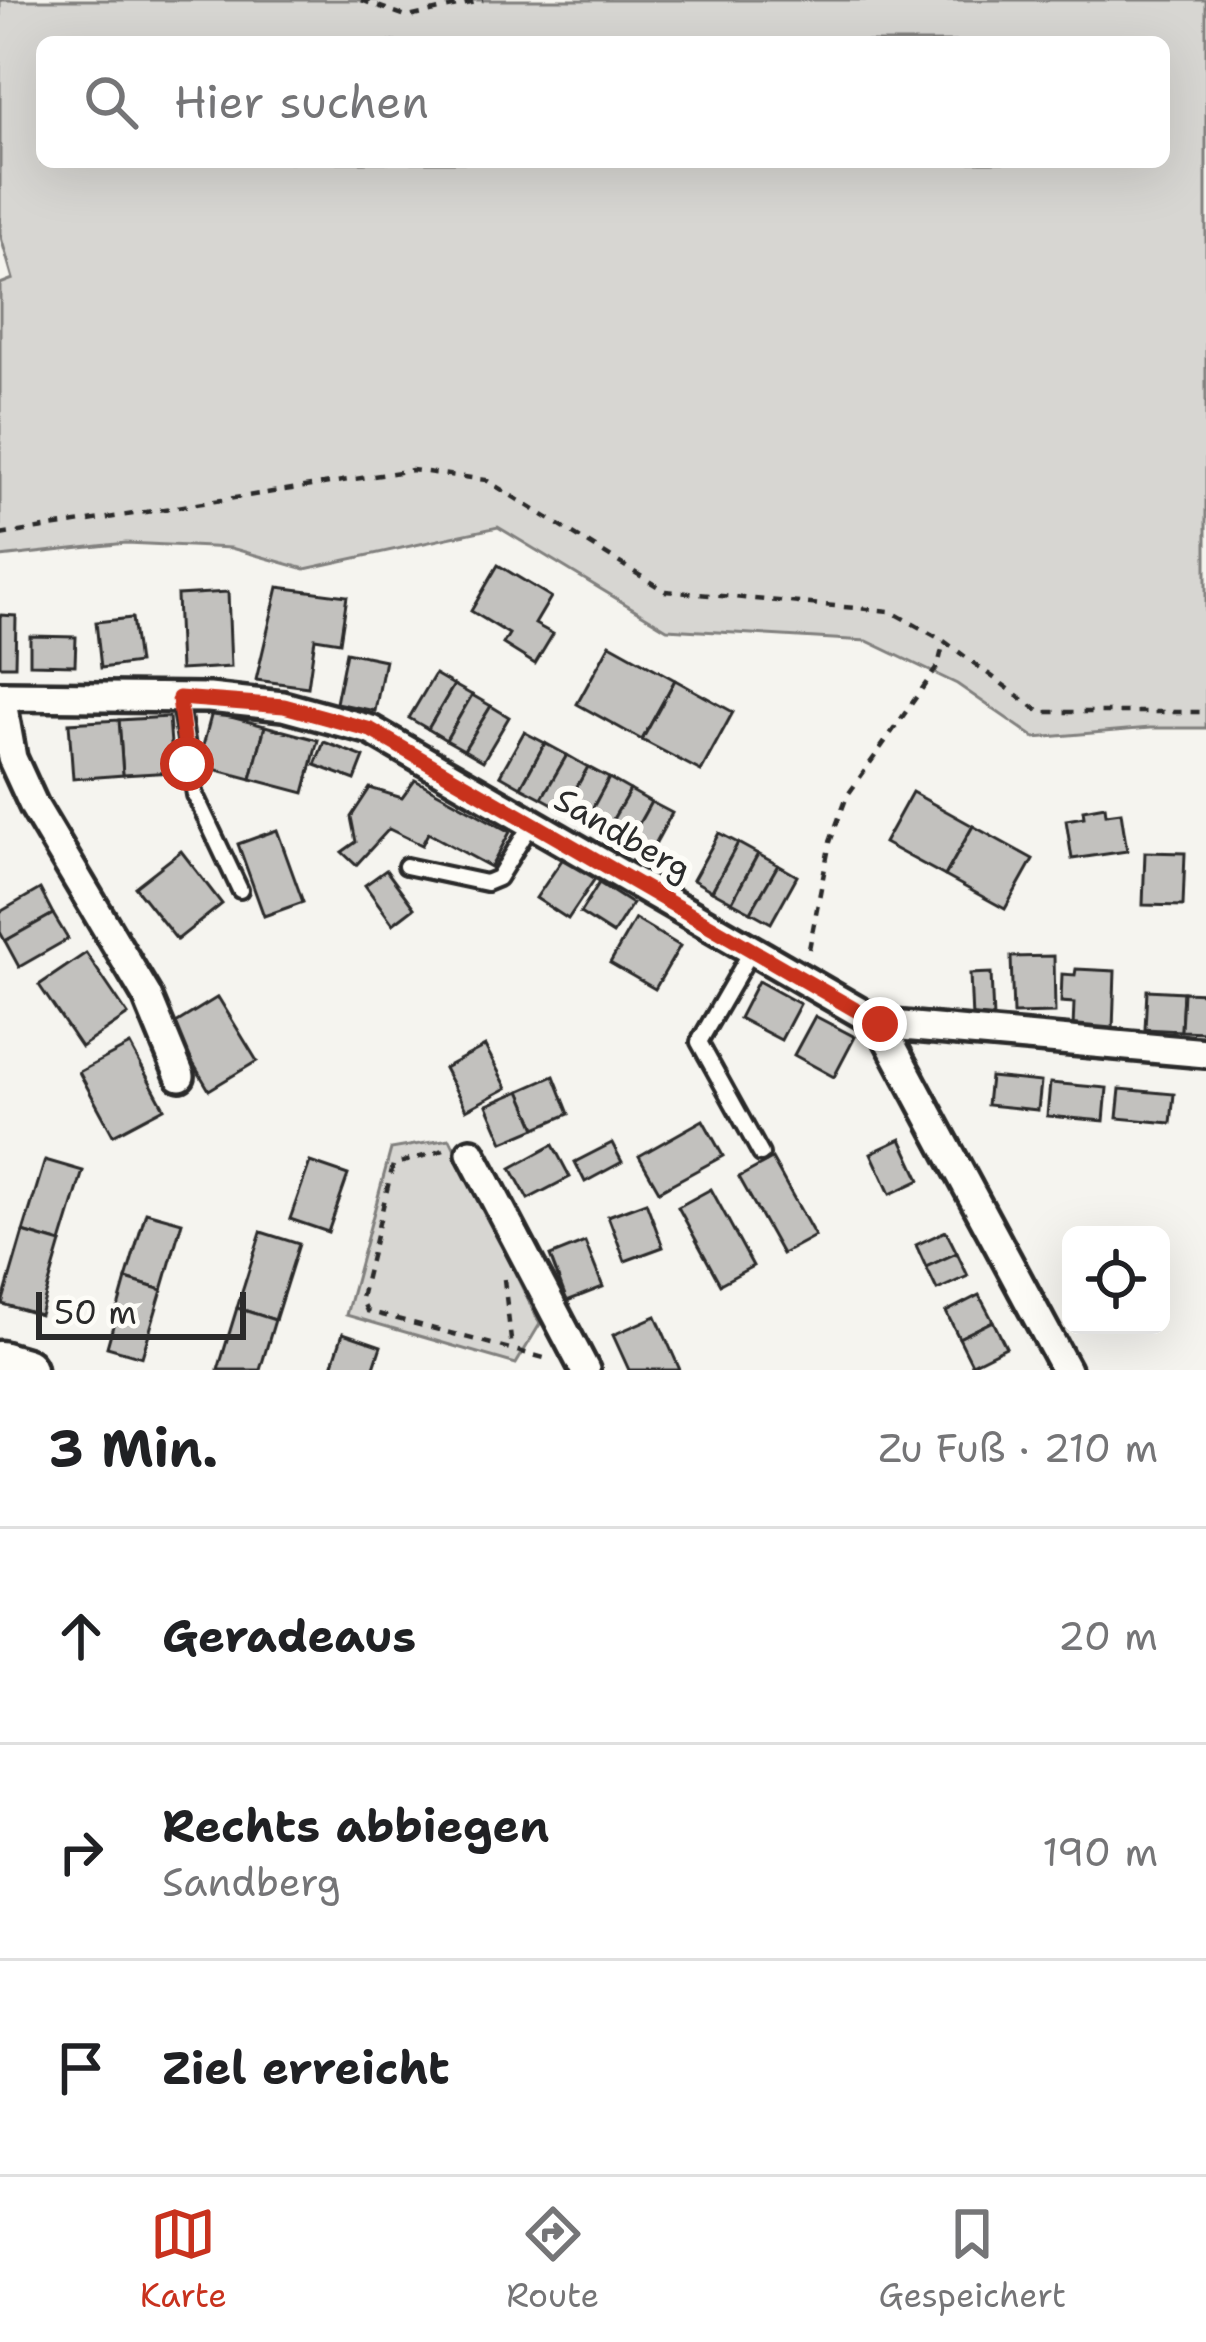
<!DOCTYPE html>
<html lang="de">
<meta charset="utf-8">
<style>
:root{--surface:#fff;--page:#f2f2f2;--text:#202124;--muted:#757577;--line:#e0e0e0;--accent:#c8321e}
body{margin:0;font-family:"Shantell Sans",sans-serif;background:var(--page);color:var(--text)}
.controls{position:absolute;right:36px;bottom:36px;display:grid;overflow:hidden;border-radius:18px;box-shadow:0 12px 48px #0002}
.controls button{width:108px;height:108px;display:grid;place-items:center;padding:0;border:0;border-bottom:3px solid var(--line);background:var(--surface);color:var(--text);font:60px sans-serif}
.scale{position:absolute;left:36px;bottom:30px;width:210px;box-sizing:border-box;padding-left:12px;border:6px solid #2b2b2b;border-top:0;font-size:33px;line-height:42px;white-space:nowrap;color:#2b2b2b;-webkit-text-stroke:9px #fdfcf7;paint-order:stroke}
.stop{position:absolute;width:36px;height:36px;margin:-27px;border:9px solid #c8321e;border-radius:50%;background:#fff}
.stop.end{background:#c8321e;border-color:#fff;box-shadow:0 3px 12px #0008}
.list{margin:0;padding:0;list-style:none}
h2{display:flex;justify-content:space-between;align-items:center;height:156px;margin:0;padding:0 48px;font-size:51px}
h2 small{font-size:39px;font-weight:400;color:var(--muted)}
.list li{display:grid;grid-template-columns:78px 1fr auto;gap:36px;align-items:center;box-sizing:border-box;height:216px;padding:0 48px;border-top:3px solid var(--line)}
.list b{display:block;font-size:45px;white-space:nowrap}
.list p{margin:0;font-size:39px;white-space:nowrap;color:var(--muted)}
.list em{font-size:39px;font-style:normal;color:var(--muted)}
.icon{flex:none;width:66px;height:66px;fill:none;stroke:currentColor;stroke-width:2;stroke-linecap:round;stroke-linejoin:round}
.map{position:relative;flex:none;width:1206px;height:1370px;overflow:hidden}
.search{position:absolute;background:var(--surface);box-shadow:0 12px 48px #0002;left:36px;right:36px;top:36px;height:132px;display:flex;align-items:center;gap:30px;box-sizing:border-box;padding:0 42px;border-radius:18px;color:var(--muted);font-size:45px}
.sheet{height:804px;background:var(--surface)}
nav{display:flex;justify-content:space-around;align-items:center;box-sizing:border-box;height:168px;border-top:3px solid var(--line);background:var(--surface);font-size:33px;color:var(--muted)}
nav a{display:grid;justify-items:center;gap:6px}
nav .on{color:var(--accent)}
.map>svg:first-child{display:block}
.green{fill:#d7d6d2;stroke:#81807e;stroke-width:3;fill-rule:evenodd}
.building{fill:#c2c1be;stroke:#2b2b2b;stroke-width:3}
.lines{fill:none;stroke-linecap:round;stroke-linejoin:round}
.service-casing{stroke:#2b2b2b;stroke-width:22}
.minor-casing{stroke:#2b2b2b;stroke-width:36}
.primary-casing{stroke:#2b2b2b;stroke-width:51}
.path{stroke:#2b2b2b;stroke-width:4.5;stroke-dasharray:9 9;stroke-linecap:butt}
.service{stroke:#fdfcf7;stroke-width:14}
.minor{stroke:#fdfcf7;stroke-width:27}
.primary{stroke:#fdfcf7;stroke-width:42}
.route{stroke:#c8321e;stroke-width:15}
.labels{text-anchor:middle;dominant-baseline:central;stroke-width:12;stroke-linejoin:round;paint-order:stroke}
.street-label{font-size:33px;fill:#2b2b2b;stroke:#fdfcf7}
</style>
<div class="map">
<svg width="1206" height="1370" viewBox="0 0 1206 1370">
<rect width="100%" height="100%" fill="#f5f4ef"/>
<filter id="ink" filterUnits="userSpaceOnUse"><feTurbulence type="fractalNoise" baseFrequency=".00833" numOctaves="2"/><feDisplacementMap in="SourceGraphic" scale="24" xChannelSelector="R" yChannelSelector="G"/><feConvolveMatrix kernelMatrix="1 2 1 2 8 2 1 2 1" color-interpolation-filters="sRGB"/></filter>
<g filter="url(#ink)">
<g class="green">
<path d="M0 0H1206V728H1150L1035 738 957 684 867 641 667 629 498 527 305 569 231 548 126 543 0 557V284L13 279 0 234ZM1164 42V162H42V42Z"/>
<polygon points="450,1139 540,1324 516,1364 346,1315 391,1149"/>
</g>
<g class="building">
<polygon points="498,565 551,597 535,624 553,634 535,664 503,644 509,634 471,611"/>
<polygon points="278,587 347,596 340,642 315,638 308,687 256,680"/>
<polygon points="228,592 231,667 180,670 177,595"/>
<polygon points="0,615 16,616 15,666 0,666"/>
<polygon points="132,618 138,663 101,668 96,622"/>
<polygon points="30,636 76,637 75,665 30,664"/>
<polygon points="610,644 675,680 642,740 577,704"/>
<polygon points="346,652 385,660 375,711 336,703"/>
<polygon points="435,674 454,685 428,729 409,718"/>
<polygon points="675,680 733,712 701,771 642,740"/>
<polygon points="454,685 472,695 446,740 428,729"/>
<polygon points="472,695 491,706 464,750 446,740"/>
<polygon points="491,706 509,717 483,761 464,750"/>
<polygon points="212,712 265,726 251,779 198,765"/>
<polygon points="169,717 173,772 123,775 119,720"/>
<polygon points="119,720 123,775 73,779 69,723"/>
<polygon points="265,726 318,740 304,793 251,779"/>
<polygon points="524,732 545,743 521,787 500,775"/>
<polygon points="324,742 364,757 355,780 315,765"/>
<polygon points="545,743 567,755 542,798 521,787"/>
<polygon points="567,755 588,767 564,810 542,798"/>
<polygon points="588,767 609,778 585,822 564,810"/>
<polygon points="609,778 630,790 605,833 585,822"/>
<polygon points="415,780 510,832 491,867 428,833 422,845 389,829 356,865 342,852 356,842 351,817 370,788 402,798"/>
<polygon points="630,790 651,802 627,845 605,833"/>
<polygon points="912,792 973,826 945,876 884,843"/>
<polygon points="651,802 672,813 648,857 627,845"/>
<polygon points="1105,806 1106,814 1121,812 1127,851 1072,859 1066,820 1084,817 1083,810"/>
<polygon points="973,826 1033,859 1005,909 945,876"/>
<polygon points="277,830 303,902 264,916 238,844"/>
<polygon points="719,833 738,843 712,891 693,880"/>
<polygon points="738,843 758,854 732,902 712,891"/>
<polygon points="181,851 222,904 177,940 135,887"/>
<polygon points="1145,852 1185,853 1183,906 1143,905"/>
<polygon points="758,854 778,865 751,912 732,902"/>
<polygon points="564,857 596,877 568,919 536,898"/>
<polygon points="778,865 797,876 771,923 751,912"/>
<polygon points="386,870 414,908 393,924 365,885"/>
<polygon points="599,883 632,904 613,934 580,913"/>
<polygon points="40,889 53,914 5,941 0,932 0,912"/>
<polygon points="53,914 68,939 19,967 5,941"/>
<polygon points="635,919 680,946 655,989 610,963"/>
<polygon points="86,953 128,1015 81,1047 39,985"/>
<polygon points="1054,956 1055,1013 1013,1014 1011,957"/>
<polygon points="1076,969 1115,971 1113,1030 1073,1029 1074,1003 1061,1002 1062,974 1075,975"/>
<polygon points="991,973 993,1019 972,1019 970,974"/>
<polygon points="758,981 800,1004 781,1040 739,1018"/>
<polygon points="1147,990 1183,992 1181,1031 1145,1029"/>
<polygon points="1183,992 1206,993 1206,1032 1181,1031"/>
<polygon points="218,997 257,1061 209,1090 171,1026"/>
<polygon points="815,1016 855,1037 834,1077 794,1055"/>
<polygon points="130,1045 164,1108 113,1135 79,1072"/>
<polygon points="485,1046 507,1088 466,1110 444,1068"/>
<polygon points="554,1076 569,1114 536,1128 520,1091"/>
<polygon points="990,1077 1041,1082 1038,1110 987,1105"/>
<polygon points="1050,1083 1107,1088 1104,1121 1047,1116"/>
<polygon points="1120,1089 1174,1094 1171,1123 1117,1118"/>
<polygon points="520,1091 536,1128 503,1142 487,1105"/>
<polygon points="703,1120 723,1156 659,1191 639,1156"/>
<polygon points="901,1139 920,1180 890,1194 871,1153"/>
<polygon points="612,1143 622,1162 585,1182 575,1162"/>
<polygon points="553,1145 570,1177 528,1199 511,1168"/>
<polygon points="772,1159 815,1236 782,1254 739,1177"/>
<polygon points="45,1160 83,1171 61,1243 23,1232"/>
<polygon points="310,1162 348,1175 328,1232 290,1219"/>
<polygon points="711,1189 753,1266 720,1284 678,1207"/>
<polygon points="646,1202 663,1247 625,1261 608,1216"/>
<polygon points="146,1212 182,1222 162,1290 126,1279"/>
<polygon points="946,1231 957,1253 926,1267 916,1245"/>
<polygon points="23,1232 61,1243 40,1315 2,1304"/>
<polygon points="261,1232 299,1244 275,1320 237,1308"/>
<polygon points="585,1242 603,1287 567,1301 550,1256"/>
<polygon points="957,1253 968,1276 937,1290 926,1267"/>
<polygon points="126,1279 162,1290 142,1357 107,1347"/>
<polygon points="979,1295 993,1321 959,1338 946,1312"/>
<polygon points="237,1308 275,1320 260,1370 218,1370"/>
<polygon points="656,1316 680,1370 629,1370 613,1335"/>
<polygon points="993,1321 1006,1347 972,1364 959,1338"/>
<polygon points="343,1333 381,1346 373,1370 331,1370"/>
</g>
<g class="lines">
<defs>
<g id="service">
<polyline points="179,698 195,795 240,890"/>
<polyline points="406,866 486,883 498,878 532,823"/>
<polyline points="752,950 699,1042 761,1154"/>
</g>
<g id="minor">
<polyline points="0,696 209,698 283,706 371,730 880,1024 1206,1053"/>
<polyline points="1,696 12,758 34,806 147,996 180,1076"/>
<polyline points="880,1024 1066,1370"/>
<polyline points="471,1153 585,1370"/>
</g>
<polyline id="primary" points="0,1363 24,1370"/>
</defs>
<use href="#service" class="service-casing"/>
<use href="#minor" class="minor-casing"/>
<use href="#primary" class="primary-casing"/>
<g class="path">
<polyline points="361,0 409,17 483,0"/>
<polyline points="0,535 412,470 486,480 665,591 890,611 944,641 1040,712 1206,712"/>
<polyline points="809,949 830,842 847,796 938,666 944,641"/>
<polyline points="444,1150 393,1165 361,1298 367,1311 548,1359"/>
<polyline points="504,1279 512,1349"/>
</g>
<use href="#service" class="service"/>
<use href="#minor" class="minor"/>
<use href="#primary" class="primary"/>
</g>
</g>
<g class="lines" filter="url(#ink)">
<polyline class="route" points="187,764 179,698 284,706 371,730 880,1024"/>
</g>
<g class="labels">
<g class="street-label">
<text transform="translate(623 834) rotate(30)">Sandberg</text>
</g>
</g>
</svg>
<div class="controls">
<button><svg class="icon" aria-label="locate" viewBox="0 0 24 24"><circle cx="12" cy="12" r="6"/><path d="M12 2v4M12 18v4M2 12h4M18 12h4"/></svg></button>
</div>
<div class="scale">50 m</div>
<div class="stop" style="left:187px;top:764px"></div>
<div class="stop end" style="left:880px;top:1024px"></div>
<div class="search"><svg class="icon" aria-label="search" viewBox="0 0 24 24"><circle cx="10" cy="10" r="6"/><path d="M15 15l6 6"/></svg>Hier suchen</div>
</div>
<section class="sheet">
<h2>3 Min.<small>Zu Fuß · 210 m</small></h2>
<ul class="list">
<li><svg class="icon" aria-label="ahead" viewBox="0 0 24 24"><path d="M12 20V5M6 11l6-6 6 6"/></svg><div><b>Geradeaus</b></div><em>20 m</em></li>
<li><svg class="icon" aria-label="right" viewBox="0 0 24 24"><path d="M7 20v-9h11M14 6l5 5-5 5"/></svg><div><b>Rechts abbiegen</b><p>Sandberg</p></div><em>190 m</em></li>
<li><svg class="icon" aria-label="arrive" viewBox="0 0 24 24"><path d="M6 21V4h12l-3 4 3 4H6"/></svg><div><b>Ziel erreicht</b></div></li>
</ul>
</section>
<nav>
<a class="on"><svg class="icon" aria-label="map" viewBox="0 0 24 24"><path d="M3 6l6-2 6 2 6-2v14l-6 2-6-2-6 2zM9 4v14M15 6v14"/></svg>Karte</a>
<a><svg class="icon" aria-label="directions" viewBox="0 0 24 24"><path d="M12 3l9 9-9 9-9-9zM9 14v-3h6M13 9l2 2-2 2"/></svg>Route</a>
<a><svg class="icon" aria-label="saved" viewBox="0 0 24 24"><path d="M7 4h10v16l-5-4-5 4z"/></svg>Gespeichert</a>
</nav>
